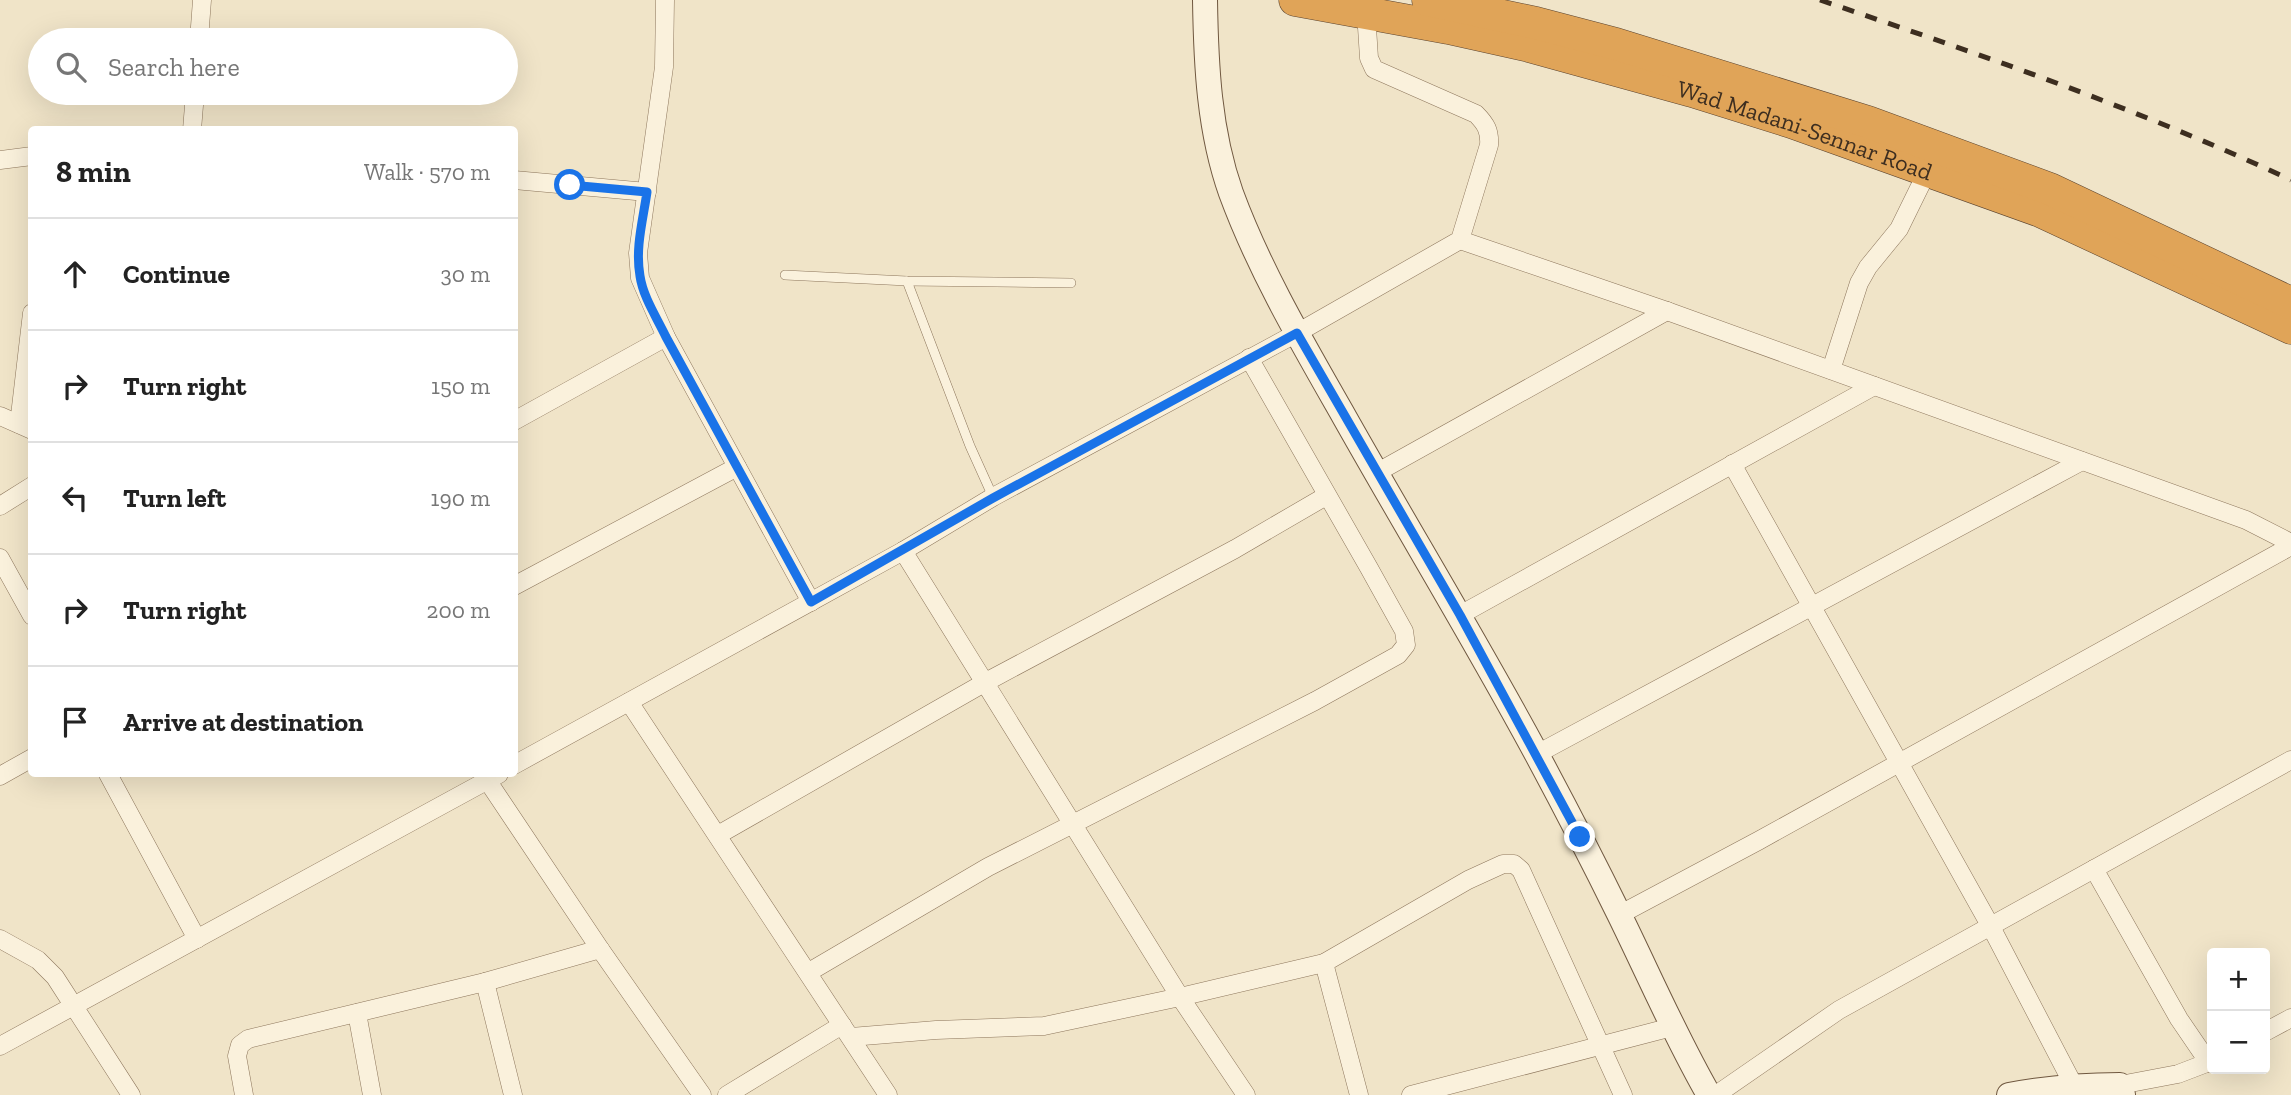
<!DOCTYPE html>
<meta charset="utf-8">
<style>
:root{--surface:#fff;--page:#f2f2f2;--text:#222;--muted:#767676;--line:#e0e0e0}
body{margin:0;font-family:"Zilla Slab",serif;background:var(--page);color:var(--text)}
.controls{position:absolute;right:21px;bottom:21px;display:grid;overflow:hidden;border-radius:7px;box-shadow:0 7px 28px #0002}
.controls button{width:63px;height:63px;display:grid;place-items:center;padding:0;border:0;border-bottom:2px solid var(--line);background:var(--surface);color:var(--text);font:35px sans-serif}
.stop{position:absolute;width:21px;height:21px;margin:-16px;border:5px solid #1a73e8;border-radius:50%;background:#fff}
.stop.end{background:#1a73e8;border-color:#fff;box-shadow:0 2px 7px #0008}
.list{margin:0;padding:0;list-style:none}
h2{display:flex;justify-content:space-between;align-items:center;height:91px;margin:0;padding:0 28px;font-size:30px}
h2 small{font-size:23px;font-weight:400;color:var(--muted)}
.list li{display:grid;grid-template-columns:46px 1fr auto;gap:21px;align-items:center;box-sizing:border-box;height:112px;padding:0 28px;border-top:2px solid var(--line)}
.list b{display:block;font-size:26px;white-space:nowrap}
.list em{font-size:23px;font-style:normal;color:var(--muted)}
.icon{flex:none;width:38px;height:38px;fill:none;stroke:currentColor;stroke-width:2;stroke-linecap:round;stroke-linejoin:round}
.map{position:relative;flex:none;width:2291px;height:1095px;overflow:hidden}
.search{position:absolute;background:var(--surface);box-shadow:0 7px 28px #0002;left:28px;top:28px;width:490px;height:77px;display:flex;align-items:center;gap:18px;box-sizing:border-box;padding:0 24px;border-radius:38px;color:var(--muted);font-size:26px}
.panel{position:absolute;background:var(--surface);box-shadow:0 7px 28px #0002;left:28px;top:126px;width:490px;height:651px;border-radius:7px}
.map>svg:first-child{display:block}
.lines{fill:none;stroke-linecap:round;stroke-linejoin:round}
.lane-casing{stroke:#8d765c;stroke-width:10}
.street-casing{stroke:#8d765c;stroke-width:19}
.secondary-casing{stroke:#6f573f;stroke-width:26}
.highway-casing{stroke:#5b4430;stroke-width:33}
.lane{stroke:#faf1dc;stroke-width:9}
.street{stroke:#faf1dc;stroke-width:18}
.secondary{stroke:#faf1dc;stroke-width:24}
.highway{stroke:#e0a458;stroke-width:32}
.rail{stroke:#3d2e20;stroke-width:5;stroke-dasharray:12 12;stroke-linecap:butt}
.route{stroke:#1a73e8;stroke-width:9}
.labels{text-anchor:middle;dominant-baseline:central;stroke-width:7;stroke-linejoin:round;paint-order:stroke}
.street-label{font-size:24px;fill:#3d2e20;stroke:#f7eed8}
</style>
<div class="map">
<svg width="2291" height="1095" viewBox="0 0 2291 1095">
<rect width="100%" height="100%" fill="#f0e4c8"/>
<g class="lines">
<defs>
<g id="lane">
<polyline points="785,275 907,281 1071,283"/>
<polyline points="907,281 970,446 993,497"/>
</g>
<g id="street">
<polyline points="665,0 664,67 638,253 640,278 666,337 811,602"/>
<polyline points="199,40 202,0"/>
<polyline points="192,130 195,93"/>
<polyline points="0,160 32,156"/>
<polyline points="514,180 647,192"/>
<polyline points="1460,240 1667,311 2246,520 2291,543"/>
<polyline points="1831,370 1859,283 1868,267 1899,229 1928,170"/>
<polyline points="0,416 32,430"/>
<polyline points="514,421 666,337"/>
<polyline points="19,424 32,313"/>
<polyline points="1732,464 1991,927 2074,1086"/>
<polyline points="1376,473 1667,311"/>
<polyline points="0,506 32,486"/>
<polyline points="903,551 1180,997 1246,1095"/>
<polyline points="0,558 32,616"/>
<polyline points="514,586 737,467"/>
<polyline points="1460,615 1874,386"/>
<polyline points="629,702 888,1095"/>
<polyline points="1537,754 2082,461"/>
<path d="M514 765 903 551 993 497 1297 333 1460 240 1489 145C1490 131 1486 124 1476 114L1374 69 1369 58 1366 12"/>
<polyline points="108,774 197,939"/>
<polyline points="483,774 600,949 702,1095"/>
<polyline points="0,776 32,758"/>
<polyline points="718,835 984,683 1235,549 1326,496"/>
<polyline points="2094,869 2179,1019 2209,1063"/>
<polyline points="1619,915 1758,841 2291,546"/>
<polyline points="0,939 38,960 55,977 131,1095"/>
<polyline points="1324,963 1359,1095"/>
<polyline points="809,972 988,867 1315,701 1398,655 1406,645 1404,631 1369,568 1249,358"/>
<polyline points="485,982 513,1095"/>
<polyline points="357,1013 372,1095"/>
<polyline points="2265,1032 2291,1018"/>
<polyline points="851,1037 936,1030 1044,1026 1180,997 1324,963 1468,880 1503,864 1514,864 1521,870 1623,1095"/>
<polyline points="0,1046 499,774"/>
<polyline points="2120,1085 2178,1074 2212,1061"/>
<polyline points="244,1095 237,1056 240,1045 248,1039 485,982 600,949"/>
<polyline points="727,1095 842,1025"/>
<polyline points="1411,1095 1672,1027"/>
<polyline points="1716,1095 1839,1010 2291,760"/>
</g>
<g id="secondary">
<path d="M1205 0C1206 65 1209 131 1231 193 1259 269 1301 341 1341 411 1405 525 1473 636 1535 751 1564 805 1592 859 1619 914 1649 975 1675 1036 1709 1095"/>
<path d="M2009 1095C2046 1088 2082 1085 2120 1085L2123 1095"/>
</g>
<g id="highway">
<path id="s1" d="M1295 0 1448 28 1529 46 1692 91 1791 122 2040 211 2291 328"/>
<polyline points="1428,0 1536,23 1616,44 1868,122 2050,189 2291,303"/>
</g>
</defs>
<use href="#lane" class="lane-casing"/>
<use href="#street" class="street-casing"/>
<use href="#secondary" class="secondary-casing"/>
<use href="#highway" class="highway-casing"/>
<use href="#lane" class="lane"/>
<use href="#street" class="street"/>
<use href="#secondary" class="secondary"/>
<use href="#highway" class="highway"/>
<path class="rail" d="M1820 0C1979 54 2139 109 2291 180"/>
</g>
<g class="lines">
<path class="route" d="M570 185 647 192C643 220 635 248 640 276 643 297 657 318 666 337L811 602 993 498 1297 333 1460 615 1580 837"/>
</g>
<g class="labels">
<g class="street-label">
<text stroke="none"><textPath href="#s1" startOffset="527">Wad Madani-Sennar Road</textPath></text>
</g>
</g>
</svg>
<div class="controls">
<button>+</button>
<button>−</button>
</div>
<div class="stop" style="left:570px;top:185px"></div>
<div class="stop end" style="left:1580px;top:837px"></div>
<div class="search"><svg class="icon" aria-label="search" viewBox="0 0 24 24"><circle cx="10" cy="10" r="6"/><path d="M15 15l6 6"/></svg>Search here</div>
<section class="panel">
<h2>8 min<small>Walk · 570 m</small></h2>
<ul class="list">
<li><svg class="icon" aria-label="ahead" viewBox="0 0 24 24"><path d="M12 20V5M6 11l6-6 6 6"/></svg><div><b>Continue</b></div><em>30 m</em></li>
<li><svg class="icon" aria-label="right" viewBox="0 0 24 24"><path d="M7 20v-9h11M14 6l5 5-5 5"/></svg><div><b>Turn right</b></div><em>150 m</em></li>
<li><svg class="icon" aria-label="left" viewBox="0 0 24 24"><path d="M17 20v-9H6M10 6l-5 5 5 5"/></svg><div><b>Turn left</b></div><em>190 m</em></li>
<li><svg class="icon" aria-label="right" viewBox="0 0 24 24"><path d="M7 20v-9h11M14 6l5 5-5 5"/></svg><div><b>Turn right</b></div><em>200 m</em></li>
<li><svg class="icon" aria-label="arrive" viewBox="0 0 24 24"><path d="M6 21V4h12l-3 4 3 4H6"/></svg><div><b>Arrive at destination</b></div></li>
</ul>
</section>
</div>
